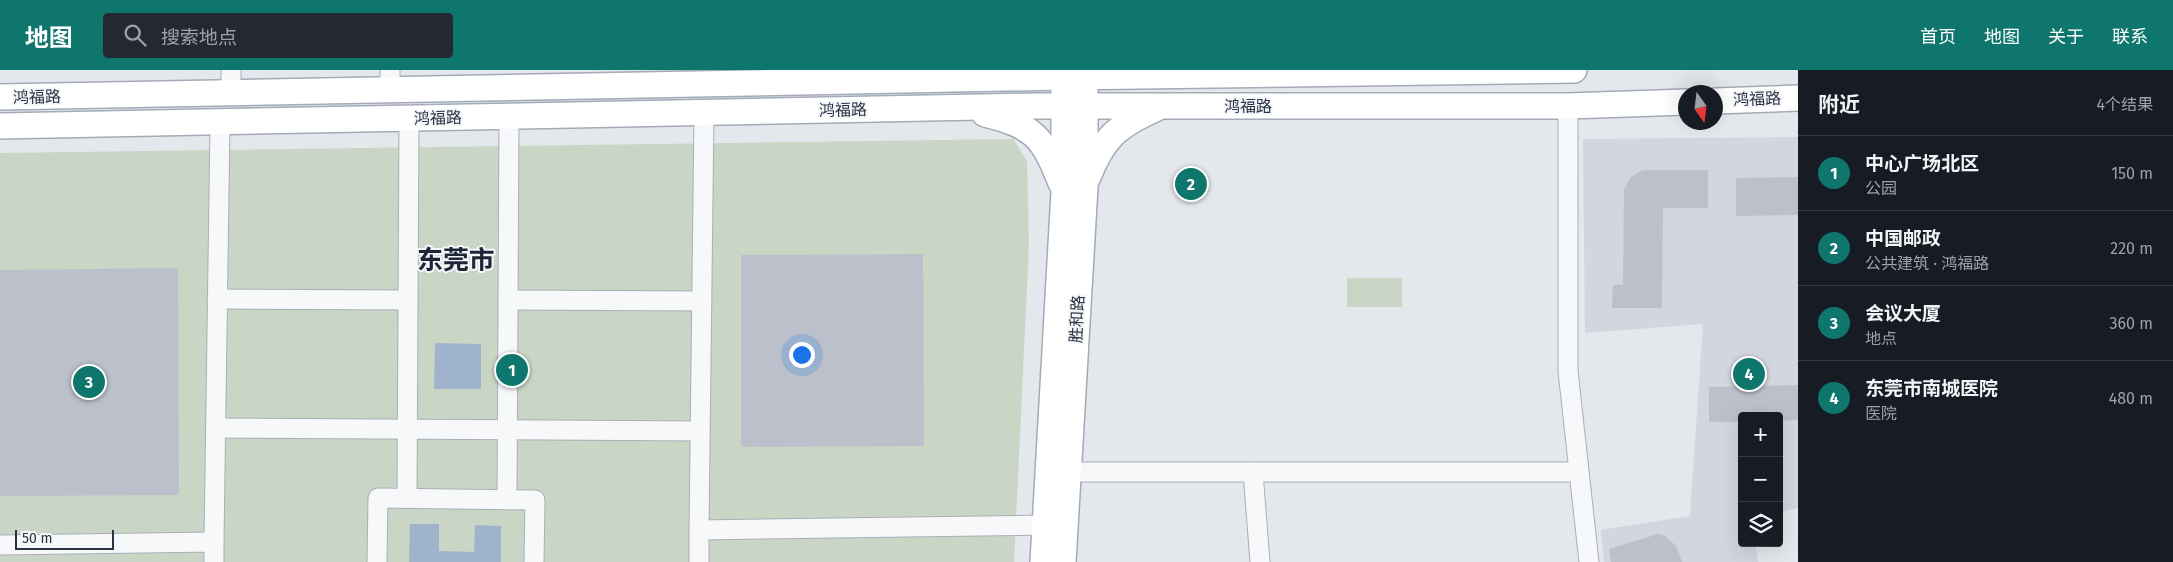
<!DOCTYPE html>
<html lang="zh">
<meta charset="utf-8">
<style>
:root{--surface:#171b24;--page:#242831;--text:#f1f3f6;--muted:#9ea1a6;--line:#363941;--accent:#0f766e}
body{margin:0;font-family:"Fira Sans","Noto Sans SC",sans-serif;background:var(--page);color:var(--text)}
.controls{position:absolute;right:15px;bottom:15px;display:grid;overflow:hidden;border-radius:5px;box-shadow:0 5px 20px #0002}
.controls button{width:45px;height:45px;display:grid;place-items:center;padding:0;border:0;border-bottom:1px solid var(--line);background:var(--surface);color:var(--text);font:25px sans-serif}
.compass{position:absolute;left:1678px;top:15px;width:45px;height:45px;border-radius:50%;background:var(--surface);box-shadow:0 5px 20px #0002;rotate:166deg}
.scale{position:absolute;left:15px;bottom:12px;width:99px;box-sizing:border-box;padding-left:5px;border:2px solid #2b3445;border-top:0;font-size:14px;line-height:18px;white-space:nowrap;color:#2b3445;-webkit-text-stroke:4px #f4f6f9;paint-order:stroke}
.you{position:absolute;left:801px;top:284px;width:18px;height:18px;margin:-12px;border:4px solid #fff;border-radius:50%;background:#1a73e8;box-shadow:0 0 0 8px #1a73e833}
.badge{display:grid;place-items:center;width:32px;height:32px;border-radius:50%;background:var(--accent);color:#fff;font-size:16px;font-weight:700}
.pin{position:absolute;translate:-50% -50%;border:2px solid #fff;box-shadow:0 1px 5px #0006}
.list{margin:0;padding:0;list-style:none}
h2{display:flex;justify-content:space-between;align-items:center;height:65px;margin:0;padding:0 20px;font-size:21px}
h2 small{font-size:16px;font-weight:400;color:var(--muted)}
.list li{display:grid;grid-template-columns:32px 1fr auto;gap:15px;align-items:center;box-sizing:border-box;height:75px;padding:0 20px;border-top:1px solid var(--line)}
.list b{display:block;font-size:19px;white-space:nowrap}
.list p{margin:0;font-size:16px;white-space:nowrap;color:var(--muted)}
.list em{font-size:16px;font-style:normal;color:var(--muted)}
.icon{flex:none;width:28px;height:28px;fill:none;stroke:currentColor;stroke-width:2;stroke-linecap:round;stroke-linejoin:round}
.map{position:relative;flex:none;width:1798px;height:492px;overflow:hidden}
header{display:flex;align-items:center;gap:30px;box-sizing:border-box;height:70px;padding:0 25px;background:var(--accent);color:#fff}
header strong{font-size:24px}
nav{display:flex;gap:28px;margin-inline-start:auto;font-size:18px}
.search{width:350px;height:45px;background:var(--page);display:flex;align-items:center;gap:12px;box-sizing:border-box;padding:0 18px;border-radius:5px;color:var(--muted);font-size:19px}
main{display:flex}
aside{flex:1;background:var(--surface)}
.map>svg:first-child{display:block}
.built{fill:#d2d6de}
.green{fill:#c9d6c5}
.water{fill:#9fb4cc}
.building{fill:#bbc0ca}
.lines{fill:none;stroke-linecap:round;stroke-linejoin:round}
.minor-casing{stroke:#a9aeb7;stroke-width:21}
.major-casing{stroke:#a3abb8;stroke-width:28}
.minor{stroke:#f7f8fa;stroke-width:19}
.major{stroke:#fff;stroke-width:25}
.labels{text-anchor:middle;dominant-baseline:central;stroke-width:4;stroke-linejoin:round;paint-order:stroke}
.street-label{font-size:16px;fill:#2b3445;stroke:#f4f6f9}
.town-label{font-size:26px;font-weight:bold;fill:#1d2536;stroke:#f4f6f9}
</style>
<header>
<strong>地图</strong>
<div class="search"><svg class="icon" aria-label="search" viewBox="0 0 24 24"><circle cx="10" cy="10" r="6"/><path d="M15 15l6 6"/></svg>搜索地点</div>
<nav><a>首页</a><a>地图</a><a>关于</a><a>联系</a></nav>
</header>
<main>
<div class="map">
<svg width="1798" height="492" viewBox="0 0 1798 492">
<rect width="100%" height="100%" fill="#e4e7ec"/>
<polygon class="built" points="1798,67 1798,438 1779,442 1779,346 1742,346 1742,473 1755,473 1758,492 1604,492 1601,460 1690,446 1703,254 1585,263 1583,69"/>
<g class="green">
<polygon points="1013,69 1027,91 1029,174 1014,492 0,492 0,83"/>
<rect x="1347" y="208" width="55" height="29"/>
</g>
<g class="water">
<polygon points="435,273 481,274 481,319 434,319"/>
<polygon points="410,454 439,454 439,481 474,482 475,455 501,456 501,492 409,492"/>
</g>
<g class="building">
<polygon points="1646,100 1708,100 1708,138 1663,138 1662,238 1612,238 1613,215 1623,215 1624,119 1630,108 1640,101"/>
<polygon points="1798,107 1798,145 1736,146 1736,108"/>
<polygon points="923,184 924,376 741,377 741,185"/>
<polygon points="178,198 179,425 0,426 0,200"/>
<polygon points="1798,315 1798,350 1779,351 1779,346 1742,346 1742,352 1709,352 1709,317"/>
<polygon points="1658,464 1665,466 1676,476 1682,492 1611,492 1609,479"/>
</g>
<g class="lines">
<defs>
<g id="minor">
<polyline points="390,20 390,0"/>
<polyline points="231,23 231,0"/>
<polyline points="1568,36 1568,301 1589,492"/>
<polyline points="217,229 408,230"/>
<polyline points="508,230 702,231"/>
<polyline points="216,358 700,361"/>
<polyline points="1069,402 1579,402"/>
<polyline points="1253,402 1260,492"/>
<polyline points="407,428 409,49"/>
<polyline points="507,430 509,47"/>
<polyline points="699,460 704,43"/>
<polyline points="214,472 220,53"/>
<polyline points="0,475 214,472 214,492"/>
<polyline points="377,492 378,428 535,430 534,492"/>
<polyline points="699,492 699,460 1045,455"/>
</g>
<g id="major">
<polyline points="0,27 1064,7 1574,0"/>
<polyline points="1716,31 1798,28"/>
<path d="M985 44C1034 56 1043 67 1061 113"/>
<polyline points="0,56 1037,36 1568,36 1686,32"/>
<path d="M1088 107C1103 68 1117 56 1155 39"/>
<polyline points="1043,492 1064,122 1064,20"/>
<polyline points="1063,492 1085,117 1085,20"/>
</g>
</defs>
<use href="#minor" class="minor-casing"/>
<use href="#major" class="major-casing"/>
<use href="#minor" class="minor"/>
<use href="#major" class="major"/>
</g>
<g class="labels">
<g class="street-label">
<text transform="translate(37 27) rotate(-1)">鸿福路</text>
<text transform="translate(1757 29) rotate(-2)">鸿福路</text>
<text x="1248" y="36">鸿福路</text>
<text transform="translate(843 40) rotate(-1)">鸿福路</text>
<text transform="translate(438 48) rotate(-1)">鸿福路</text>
<text transform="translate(1077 249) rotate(-87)">胜和路</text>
</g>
<g class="town-label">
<text x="456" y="190">东莞市</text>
</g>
</g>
</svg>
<div class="controls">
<button>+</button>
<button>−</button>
<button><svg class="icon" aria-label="layers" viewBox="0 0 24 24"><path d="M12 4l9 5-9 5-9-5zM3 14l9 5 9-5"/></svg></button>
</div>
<svg class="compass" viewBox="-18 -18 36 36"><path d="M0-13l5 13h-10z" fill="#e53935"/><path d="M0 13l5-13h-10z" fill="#9ea1a6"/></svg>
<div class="scale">50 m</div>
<div class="you"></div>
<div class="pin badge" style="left:512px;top:300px">1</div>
<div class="pin badge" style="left:1191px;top:114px">2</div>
<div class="pin badge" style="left:89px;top:312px">3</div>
<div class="pin badge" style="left:1749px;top:304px">4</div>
</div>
<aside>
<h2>附近<small>4个结果</small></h2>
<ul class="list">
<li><span class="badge">1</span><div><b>中心广场北区</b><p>公园</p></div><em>150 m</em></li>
<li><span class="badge">2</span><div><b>中国邮政</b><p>公共建筑 · 鸿福路</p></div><em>220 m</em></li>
<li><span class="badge">3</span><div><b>会议大厦</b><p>地点</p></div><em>360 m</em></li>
<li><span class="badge">4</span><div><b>东莞市南城医院</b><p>医院</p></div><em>480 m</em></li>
</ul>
</aside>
</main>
